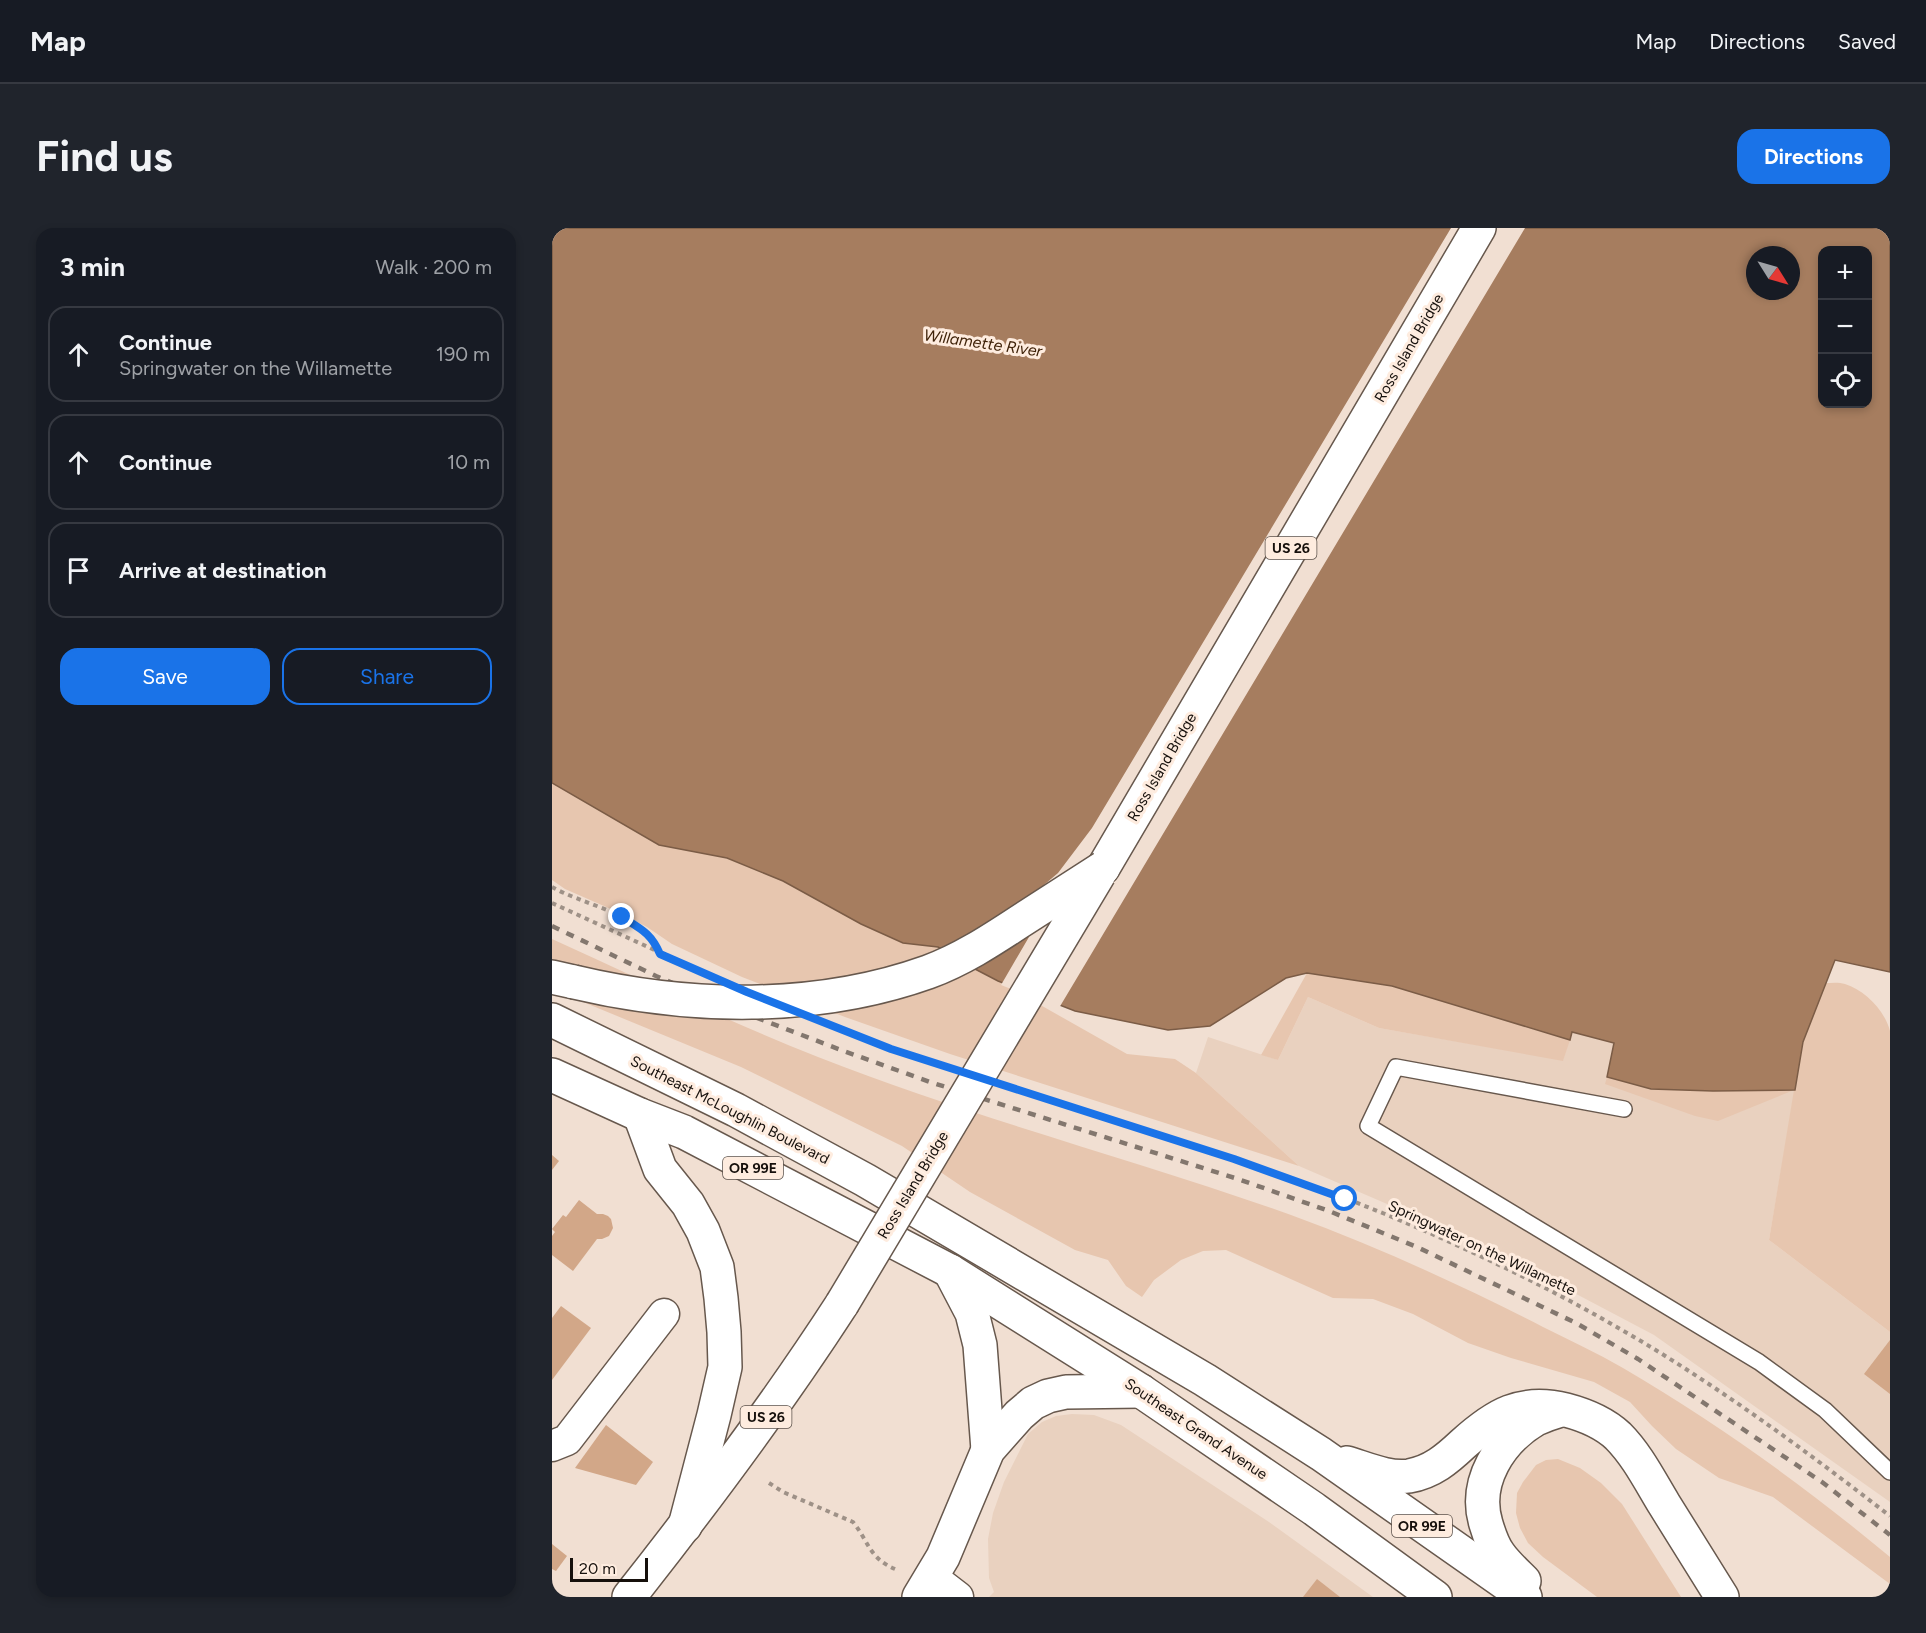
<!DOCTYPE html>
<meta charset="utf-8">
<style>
:root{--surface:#171b24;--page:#20242c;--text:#f1f3f6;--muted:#9ea1a6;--line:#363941;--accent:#1a73e8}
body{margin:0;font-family:Figtree,sans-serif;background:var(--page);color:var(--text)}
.controls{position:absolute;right:18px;top:18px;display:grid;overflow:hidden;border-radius:12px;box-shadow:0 3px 9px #0003}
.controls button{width:54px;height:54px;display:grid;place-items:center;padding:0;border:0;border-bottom:2px solid var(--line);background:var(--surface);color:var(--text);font:30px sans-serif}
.compass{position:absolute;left:1194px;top:18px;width:54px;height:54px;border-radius:50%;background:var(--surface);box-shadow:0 3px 9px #0003;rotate:127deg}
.scale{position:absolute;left:18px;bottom:15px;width:78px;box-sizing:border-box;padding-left:6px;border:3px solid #16100c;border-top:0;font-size:16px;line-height:21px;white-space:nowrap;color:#16100c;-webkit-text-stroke:4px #feecdf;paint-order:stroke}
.stop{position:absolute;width:18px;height:18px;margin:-14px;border:4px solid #1a73e8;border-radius:50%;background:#fff}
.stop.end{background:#1a73e8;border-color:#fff;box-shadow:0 2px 6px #0008}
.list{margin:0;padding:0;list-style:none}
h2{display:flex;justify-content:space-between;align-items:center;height:78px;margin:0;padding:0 24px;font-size:26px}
h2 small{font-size:20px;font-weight:400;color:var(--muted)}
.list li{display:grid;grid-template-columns:39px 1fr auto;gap:18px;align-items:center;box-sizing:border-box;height:96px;margin:0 12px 12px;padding:0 12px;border:2px solid var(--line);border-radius:18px}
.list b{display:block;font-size:22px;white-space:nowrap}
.list p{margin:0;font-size:20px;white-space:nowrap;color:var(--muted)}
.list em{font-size:20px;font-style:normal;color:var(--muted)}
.actions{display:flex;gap:12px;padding:18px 24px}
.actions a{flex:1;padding:14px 0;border:2px solid var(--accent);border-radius:18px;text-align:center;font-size:21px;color:var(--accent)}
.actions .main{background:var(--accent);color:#fff}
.icon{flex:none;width:33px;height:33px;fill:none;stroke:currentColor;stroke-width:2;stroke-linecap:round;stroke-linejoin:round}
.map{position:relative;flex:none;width:1338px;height:1369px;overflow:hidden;border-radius:18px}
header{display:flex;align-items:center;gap:36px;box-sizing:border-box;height:84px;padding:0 30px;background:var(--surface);border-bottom:2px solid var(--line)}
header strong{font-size:28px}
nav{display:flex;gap:33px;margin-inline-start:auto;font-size:21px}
.intro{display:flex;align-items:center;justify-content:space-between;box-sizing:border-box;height:144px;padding:0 36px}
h1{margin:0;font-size:42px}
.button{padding:15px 27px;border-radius:18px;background:var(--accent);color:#fff;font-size:21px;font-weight:700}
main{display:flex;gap:36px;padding:0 36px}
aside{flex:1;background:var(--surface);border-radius:18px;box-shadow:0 3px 9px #0003}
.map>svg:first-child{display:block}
.built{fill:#e9d1bf}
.green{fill:#e7c6af}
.water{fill:#a67d5f;stroke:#7b5c46;stroke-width:1.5;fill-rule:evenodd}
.pier{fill:#f1dfd2}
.building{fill:#d2a788}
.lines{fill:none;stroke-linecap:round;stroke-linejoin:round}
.service-casing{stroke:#67584d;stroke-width:18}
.minor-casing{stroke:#67584d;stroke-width:33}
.trunk-casing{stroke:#67584d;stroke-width:36}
.path{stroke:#9e9187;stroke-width:4;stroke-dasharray:4.5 4.5;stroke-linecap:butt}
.service{stroke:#fff;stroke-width:15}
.minor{stroke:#fff;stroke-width:30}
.trunk{stroke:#fff;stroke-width:33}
.rail{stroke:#83776e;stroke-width:4.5;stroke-dasharray:8 8;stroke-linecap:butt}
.trunk-bridge-casing{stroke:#67584d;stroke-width:36;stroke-linecap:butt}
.trunk-bridge{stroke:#fff;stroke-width:33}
.route{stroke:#1a73e8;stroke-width:8}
.labels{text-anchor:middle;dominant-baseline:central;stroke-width:6;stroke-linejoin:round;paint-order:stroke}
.shield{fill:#feecdf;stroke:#5c524b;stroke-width:1.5}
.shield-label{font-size:14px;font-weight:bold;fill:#16100c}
.street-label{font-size:15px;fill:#16100c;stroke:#feecdf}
.water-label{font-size:16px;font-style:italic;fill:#3f2209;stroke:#feecdf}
</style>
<header>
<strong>Map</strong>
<nav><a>Map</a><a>Directions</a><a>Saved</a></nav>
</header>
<div class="intro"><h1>Find us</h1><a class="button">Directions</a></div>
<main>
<aside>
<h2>3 min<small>Walk · 200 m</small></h2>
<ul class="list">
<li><svg class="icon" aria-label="ahead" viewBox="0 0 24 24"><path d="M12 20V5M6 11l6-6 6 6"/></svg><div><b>Continue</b><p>Springwater on the Willamette</p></div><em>190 m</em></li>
<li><svg class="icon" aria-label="ahead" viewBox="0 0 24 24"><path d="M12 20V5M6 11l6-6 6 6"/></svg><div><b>Continue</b></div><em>10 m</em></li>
<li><svg class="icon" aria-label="arrive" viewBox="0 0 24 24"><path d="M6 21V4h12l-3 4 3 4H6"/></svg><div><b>Arrive at destination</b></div></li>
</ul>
<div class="actions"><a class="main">Save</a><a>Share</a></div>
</aside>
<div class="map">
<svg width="1338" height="1369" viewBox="0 0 1338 1369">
<rect width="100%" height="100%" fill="#f1dfd2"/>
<g class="built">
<polygon points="756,769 827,800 1011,832 1020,804 1156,840 1144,888 1243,862 1217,1012 1338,1104 1338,1274 1102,1107 937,1020 747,938 644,845 656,809 726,832"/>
<polygon points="520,1186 542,1187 569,1197 717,1294 821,1369 437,1369 442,1364 437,1350 436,1311 441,1285 452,1254 476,1206 490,1194 504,1188"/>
</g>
<g class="green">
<polygon points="0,555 107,617 175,630 231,653 309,696 351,715 386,718 423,741 446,753 575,826 623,831 644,845 747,938 398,826 293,789 190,749 120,716 95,699 68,685 13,661 0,652"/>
<path d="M0 711C88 751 175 793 266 829 421 890 582 931 739 987 826 1019 909 1057 991 1099 1017 1112 1045 1125 1071 1140 1165 1195 1254 1259 1338 1329V1356L1221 1269 1167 1250 1124 1221 1100 1198 1078 1174 1042 1154 959 1130 916 1115 861 1086 821 1071 781 1070 674 1022 651 1023 629 1032 602 1052 590 1069 574 1058 556 1032 523 1022 418 964 350 918 189 839 19 769 0 733Z"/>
<polygon points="755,745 840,758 1018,812 1011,833 827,800 756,769 726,832 709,827"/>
<path d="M1273 755C1279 755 1287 754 1293 756 1313 762 1333 783 1338 803V1104L1217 1012 1242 862 1166 893 1143 888 1053 856 1055 849 1099 861 1161 863 1243 862 1251 814Z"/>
<polygon points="1006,1231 1028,1240 1049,1255 1070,1276 1129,1369 1045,1369 991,1329 976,1315 968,1300 964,1285 965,1265 971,1254 984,1237 994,1232"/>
</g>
<path class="water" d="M0 0H1338V744L1283 732 1251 814 1243 862 1161 863 1099 861 1055 849 1062 815 1020 804 1018 812 840 758 755 745 734 750 658 798 616 802 523 783 446 753 423 741 386 719 351 715 309 696 231 653 175 630 107 617 0 555ZM1270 22H1316V176H1270ZM1203 27H1239V63H1203Z"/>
<polygon class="pier" points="899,0 973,0 507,780 449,757 477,709 474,706 472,674 506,645 540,600"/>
<g class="building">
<polygon points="0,927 7,933 0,942"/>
<polygon points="27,972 45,986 51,986 56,988 59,991 61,1000 57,1008 50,1011 45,1011 21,1043 0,1027 0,1008 3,1004 0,1001 11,987 14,989"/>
<polygon points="9,1078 39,1100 0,1152 0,1090"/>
<polygon points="1338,1112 1338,1166 1312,1146"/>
<polygon points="54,1197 101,1234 84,1257 23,1240"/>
<polygon points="0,1316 15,1328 4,1343 0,1341"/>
<polygon points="765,1351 788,1369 751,1369"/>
</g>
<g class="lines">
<defs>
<polyline id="service" points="1072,881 844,839 816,898 1207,1134 1273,1182 1338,1244"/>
<g id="minor">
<polyline points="0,1218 15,1212 112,1086"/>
<polyline points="380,1349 406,1369"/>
</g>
<g id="trunk">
<polyline points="551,640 927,0"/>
<polyline points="0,749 22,754"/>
<polyline points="0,792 184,882 313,952 653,1152 769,1226 973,1369"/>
<polyline points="0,847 88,887 132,904 398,1043 589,1163 762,1281 883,1369"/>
<polyline points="88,887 108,941 136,976 151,1003 165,1039 169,1070 172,1104 173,1139 162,1187 133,1298"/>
<polyline points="398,1043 420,1085 428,1117 436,1222"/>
<path d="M795 1235C815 1241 837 1251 857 1248 880 1244 895 1231 911 1216 943 1187 969 1171 1014 1182 1033 1187 1051 1194 1066 1208 1085 1227 1098 1253 1112 1276 1131 1307 1151 1338 1170 1369"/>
<path d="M972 1353C963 1344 954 1336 947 1326 941 1318 937 1306 934 1296 921 1254 948 1212 984 1191 991 1188 999 1185 1006 1183"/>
<path d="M77 1369C152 1274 224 1178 290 1076"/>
<polyline points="367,1369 391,1329 436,1222 467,1187 481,1175 496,1168 514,1164 589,1163"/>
</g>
</defs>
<use href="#service" class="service-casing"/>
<use href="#minor" class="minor-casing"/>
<use href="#trunk" class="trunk-casing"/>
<g class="path">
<path d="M0 659C28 675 79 685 99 709 103 714 105 720 108 726"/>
<polyline points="0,675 144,741"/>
<polyline points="281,797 339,821 398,840"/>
<path d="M454 858C585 900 718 938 845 991 933 1028 1020 1071 1102 1121 1185 1172 1262 1229 1338 1288"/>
<path d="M217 1255 231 1264 301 1294C317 1314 317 1330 343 1341"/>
</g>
<use href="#service" class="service"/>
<use href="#minor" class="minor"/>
<use href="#trunk" class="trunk"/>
<polyline class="rail" points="0,698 104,748 187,783 289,822 378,854 686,951 777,983 865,1019 1024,1095 1086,1131 1270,1254 1338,1307"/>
<defs>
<g id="trunk-bridge">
<path d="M22 754C136 781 264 784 376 744 409 732 438 713 467 694 495 676 523 658 551 640"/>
<polyline points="290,1076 547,646"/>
</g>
</defs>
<use href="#trunk-bridge" class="trunk-bridge-casing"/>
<use href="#trunk-bridge" class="trunk-bridge"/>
</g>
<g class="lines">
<path class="route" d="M70 689C89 701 99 705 108 726L195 764 339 821 682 931 793 971"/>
</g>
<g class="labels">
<g class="shield">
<rect x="713.5" y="309" width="51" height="22" rx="4.5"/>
<rect x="171" y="929" width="60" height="22" rx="4.5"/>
<rect x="188.5" y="1178" width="51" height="22" rx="4.5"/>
<rect x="840" y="1287" width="60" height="22" rx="4.5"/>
</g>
<g class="shield-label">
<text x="739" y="320">US 26</text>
<text x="201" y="940">OR 99E</text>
<text x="214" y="1189">US 26</text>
<text x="870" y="1298">OR 99E</text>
</g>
<g class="street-label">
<text transform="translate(857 120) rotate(-60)">Ross Island Bridge</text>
<text transform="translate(610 539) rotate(-60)">Ross Island Bridge</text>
<text transform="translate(178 882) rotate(27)">Southeast McLoughlin Boulevard</text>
<text transform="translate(361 957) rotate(-59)">Ross Island Bridge</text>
<text transform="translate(930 1020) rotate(25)">Springwater on the Willamette</text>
<text transform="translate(644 1201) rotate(34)">Southeast Grand Avenue</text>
</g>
<g class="water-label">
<text transform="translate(431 115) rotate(8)">Willamette River</text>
</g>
</g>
</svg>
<div class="controls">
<button>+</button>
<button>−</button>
<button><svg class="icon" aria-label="locate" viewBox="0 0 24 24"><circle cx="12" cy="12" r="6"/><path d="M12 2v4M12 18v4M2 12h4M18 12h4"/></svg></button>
</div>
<svg class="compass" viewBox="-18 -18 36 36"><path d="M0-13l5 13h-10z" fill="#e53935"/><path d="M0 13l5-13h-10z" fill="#9ea1a6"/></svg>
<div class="scale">20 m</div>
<div class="stop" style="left:793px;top:971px"></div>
<div class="stop end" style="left:70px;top:689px"></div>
</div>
</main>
